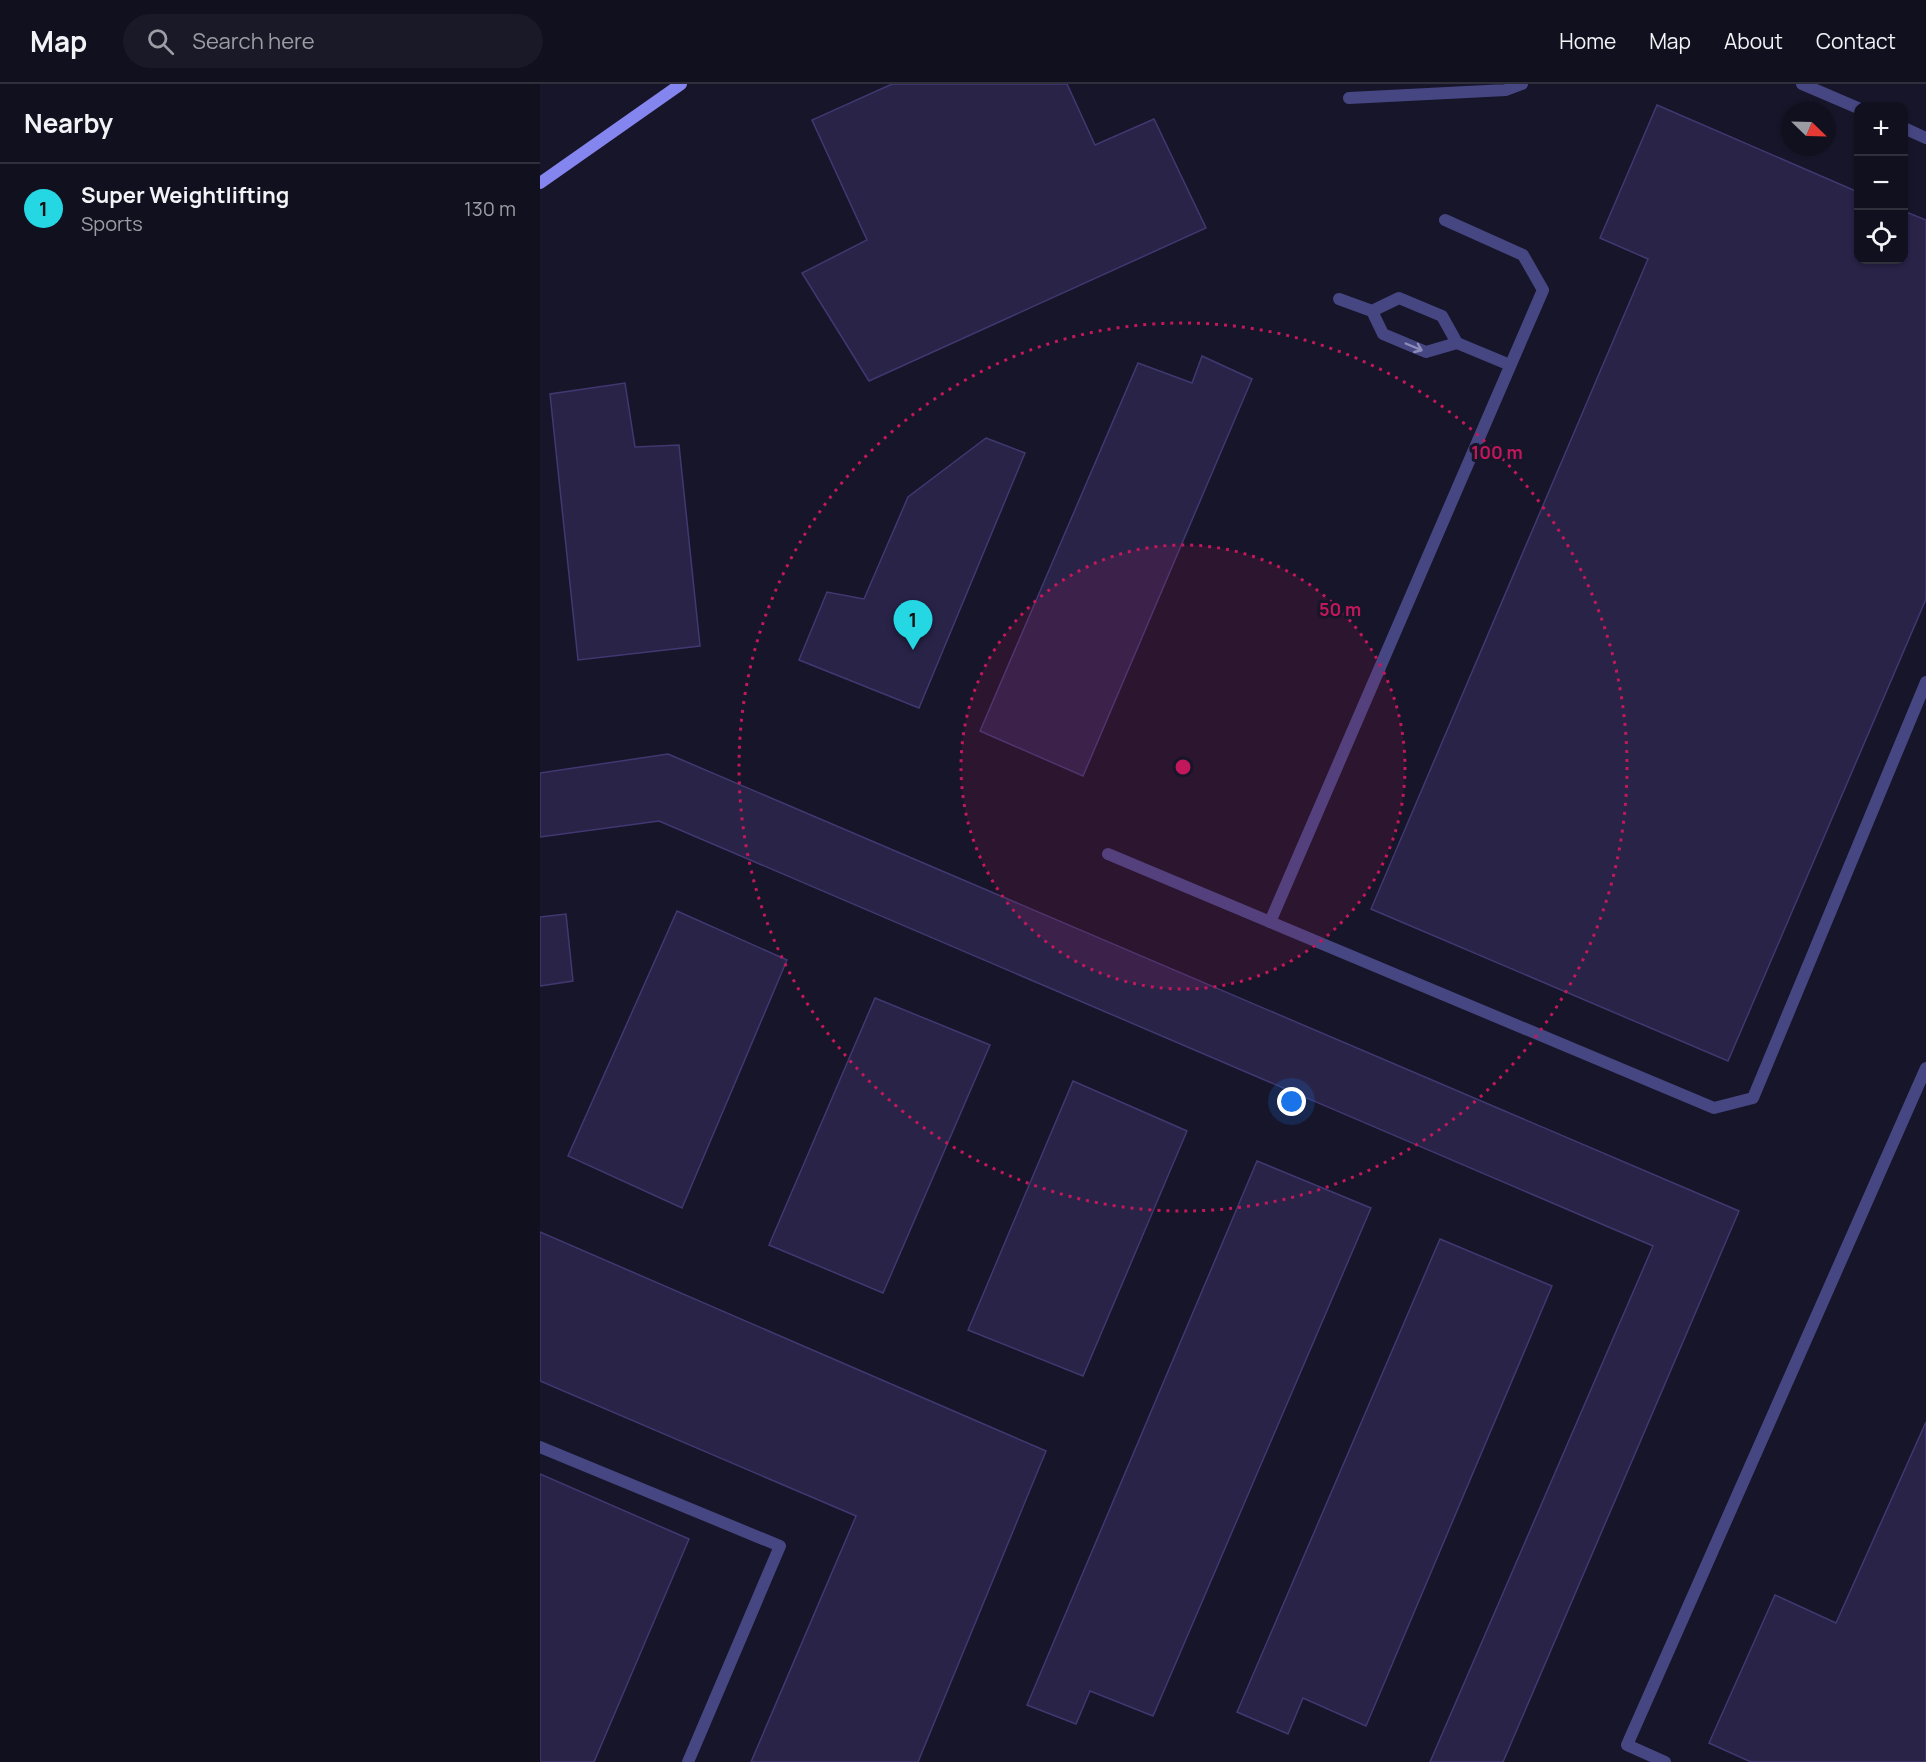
<!DOCTYPE html>
<meta charset="utf-8">
<style>
:root{--surface:#11101f;--page:#1a1928;--text:#f1f3f6;--muted:#9c9da4;--line:#30303d;--accent:#25d7e3}
body{margin:0;font-family:Manrope,sans-serif;background:var(--page);color:var(--text)}
.controls{position:absolute;right:18px;top:18px;display:grid;overflow:hidden;border-radius:12px;box-shadow:0 2px 4px #0004}
.controls button{width:54px;height:54px;display:grid;place-items:center;padding:0;border:0;border-bottom:2px solid var(--line);background:var(--surface);color:var(--text);font:30px sans-serif}
.compass{position:absolute;left:1242px;top:18px;width:54px;height:54px;border-radius:50%;background:var(--surface);box-shadow:0 2px 4px #0004;rotate:113deg}
.you{position:absolute;left:752px;top:1018px;width:21px;height:21px;margin:-15px;border:4px solid #fff;border-radius:50%;background:#1a73e8;box-shadow:0 0 0 9px #1a73e833}
.badge{display:grid;place-items:center;width:39px;height:39px;border-radius:50%;background:var(--accent);color:#111;font-size:20px;font-weight:700}
.pin{position:absolute;translate:-50% -50px;filter:drop-shadow(0 2px 3px #0008)}
.pin::after{content:'';position:absolute;top:32px;width:21px;height:18px;background:inherit;clip-path:polygon(0 0,100% 0,50% 100%)}
.list{margin:0;padding:0;list-style:none}
h2{display:flex;justify-content:space-between;align-items:center;height:78px;margin:0;padding:0 24px;font-size:26px}
h2 small{font-size:20px;font-weight:400;color:var(--muted)}
.list li{display:grid;grid-template-columns:39px 1fr auto;gap:18px;align-items:center;box-sizing:border-box;height:90px;padding:0 24px;border-top:2px solid var(--line)}
.list b{display:block;font-size:22px;white-space:nowrap}
.list p{margin:0;font-size:20px;white-space:nowrap;color:var(--muted)}
.list em{font-size:20px;font-style:normal;color:var(--muted)}
.icon{flex:none;width:33px;height:33px;fill:none;stroke:currentColor;stroke-width:2;stroke-linecap:round;stroke-linejoin:round}
.map{position:relative;flex:none;width:1386px;height:1678px;overflow:hidden}
header{display:flex;align-items:center;gap:36px;box-sizing:border-box;height:84px;padding:0 30px;background:var(--surface);border-bottom:2px solid var(--line)}
header strong{font-size:28px}
nav{display:flex;gap:33px;margin-inline-start:auto;font-size:21px}
.search{width:420px;height:54px;background:var(--page);display:flex;align-items:center;gap:15px;box-sizing:border-box;padding:0 21px;border-radius:33px;color:var(--muted);font-size:22px}
main{display:flex}
aside{flex:1;background:var(--surface)}
.map>svg:first-child{display:block}
.building{fill:#292348;stroke:#413871;stroke-width:1.5}
.lines{fill:none;stroke-linecap:round;stroke-linejoin:round}
.lane{stroke:#464683;stroke-width:12}
.secondary{stroke:#8485ef;stroke-width:12}
.oneway{stroke:#8d8cb9}
.ring{fill:none;stroke:#c2185b;stroke-width:3;stroke-dasharray:3 6}
.centre{fill:#c2185b;stroke:#171529;stroke-width:3}
.ring-label{font-size:18px;text-anchor:middle;font-weight:bold;fill:#c2185b;stroke:#171529;stroke-width:6;stroke-linejoin:round;paint-order:stroke}
</style>
<header>
<strong>Map</strong>
<div class="search"><svg class="icon" aria-label="search" viewBox="0 0 24 24"><circle cx="10" cy="10" r="6"/><path d="M15 15l6 6"/></svg>Search here</div>
<nav><a>Home</a><a>Map</a><a>About</a><a>Contact</a></nav>
</header>
<main>
<aside>
<h2>Nearby<small></small></h2>
<ul class="list">
<li><span class="badge">1</span><div><b>Super Weightlifting</b><p>Sports</p></div><em>130 m</em></li>
</ul>
</aside>
<div class="map">
<svg width="1386" height="1678" viewBox="0 0 1386 1678">
<rect width="100%" height="100%" fill="#171529"/>
<g class="building">
<polygon points="352,0 527,0 555,61 614,35 666,144 329,297 262,189 327,156 272,36"/>
<polygon points="1117,21 1318,108 1318,176 1364,176 1364,127 1386,136 1386,515 1188,977 831,825 1108,175 1060,154"/>
<polygon points="662,272 712,295 543,692 440,647 598,279 652,299"/>
<polygon points="85,299 95,363 139,361 160,562 38,576 10,310"/>
<polygon points="446,354 485,369 379,624 259,576 287,508 324,515 368,413"/>
<polygon points="128,670 1199,1127 963,1678 890,1678 1113,1162 119,737 0,753 0,689"/>
<polygon points="137,827 247,876 142,1124 28,1072"/>
<polygon points="26,830 33,897 0,902 0,833"/>
<polygon points="335,914 450,961 343,1209 229,1161"/>
<polygon points="533,997 647,1047 543,1292 428,1246"/>
<polygon points="717,1077 831,1124 613,1632 550,1607 536,1640 487,1621"/>
<polygon points="0,1148 506,1367 378,1678 211,1678 316,1432 0,1297"/>
<polygon points="900,1155 1012,1202 826,1642 763,1614 748,1650 697,1628"/>
<polygon points="1386,1338 1386,1678 1211,1678 1169,1659 1235,1511 1296,1539"/>
<polygon points="0,1390 149,1455 54,1678 0,1678"/>
</g>
<g class="lines">
<g class="lane">
<polyline points="1262,0 1318,24"/>
<polyline points="809,14 966,6 982,0"/>
<polyline points="1364,44 1386,54"/>
<polyline points="799,215 832,227 843,250 886,268 917,259 902,232 859,214 832,227"/>
<polyline points="917,259 970,281"/>
<polyline points="568,770 1174,1024 1213,1014 1386,598"/>
<polyline points="730,838 1003,206 983,171 905,136"/>
<polyline points="0,1363 240,1462 148,1678"/>
<polyline points="1125,1678 1087,1661 1386,984"/>
</g>
<polyline class="secondary" points="0,99 141,0"/>
</g>
<defs><path id="oneway-shaft" d="M-6 0H5M1.5-3L5.5 0L1.5 3" fill="none" stroke-width="1.6" stroke-linecap="round" stroke-linejoin="round" transform="scale(1.5)"/></defs>
<use class="oneway" href="#oneway-shaft" transform="translate(874 263) rotate(23)"/>
<circle cx="643" cy="683" r="222" fill="#c2185b" fill-opacity=".12"/>
<g class="ring">
<circle cx="643" cy="683" r="222"/>
<circle cx="643" cy="683" r="444"/>
</g>
<circle cx="643" cy="683" r="9" class="centre"/>
<g class="ring-label">
<text x="957" y="375">100 m</text>
<text x="800" y="532">50 m</text>
</g>
</svg>
<div class="controls">
<button>+</button>
<button>−</button>
<button><svg class="icon" aria-label="locate" viewBox="0 0 24 24"><circle cx="12" cy="12" r="6"/><path d="M12 2v4M12 18v4M2 12h4M18 12h4"/></svg></button>
</div>
<svg class="compass" viewBox="-18 -18 36 36"><path d="M0-13l5 13h-10z" fill="#e53935"/><path d="M0 13l5-13h-10z" fill="#9c9da4"/></svg>
<div class="you"></div>
<div class="pin badge" style="left:373px;top:566px">1</div>
</div>
</main>
